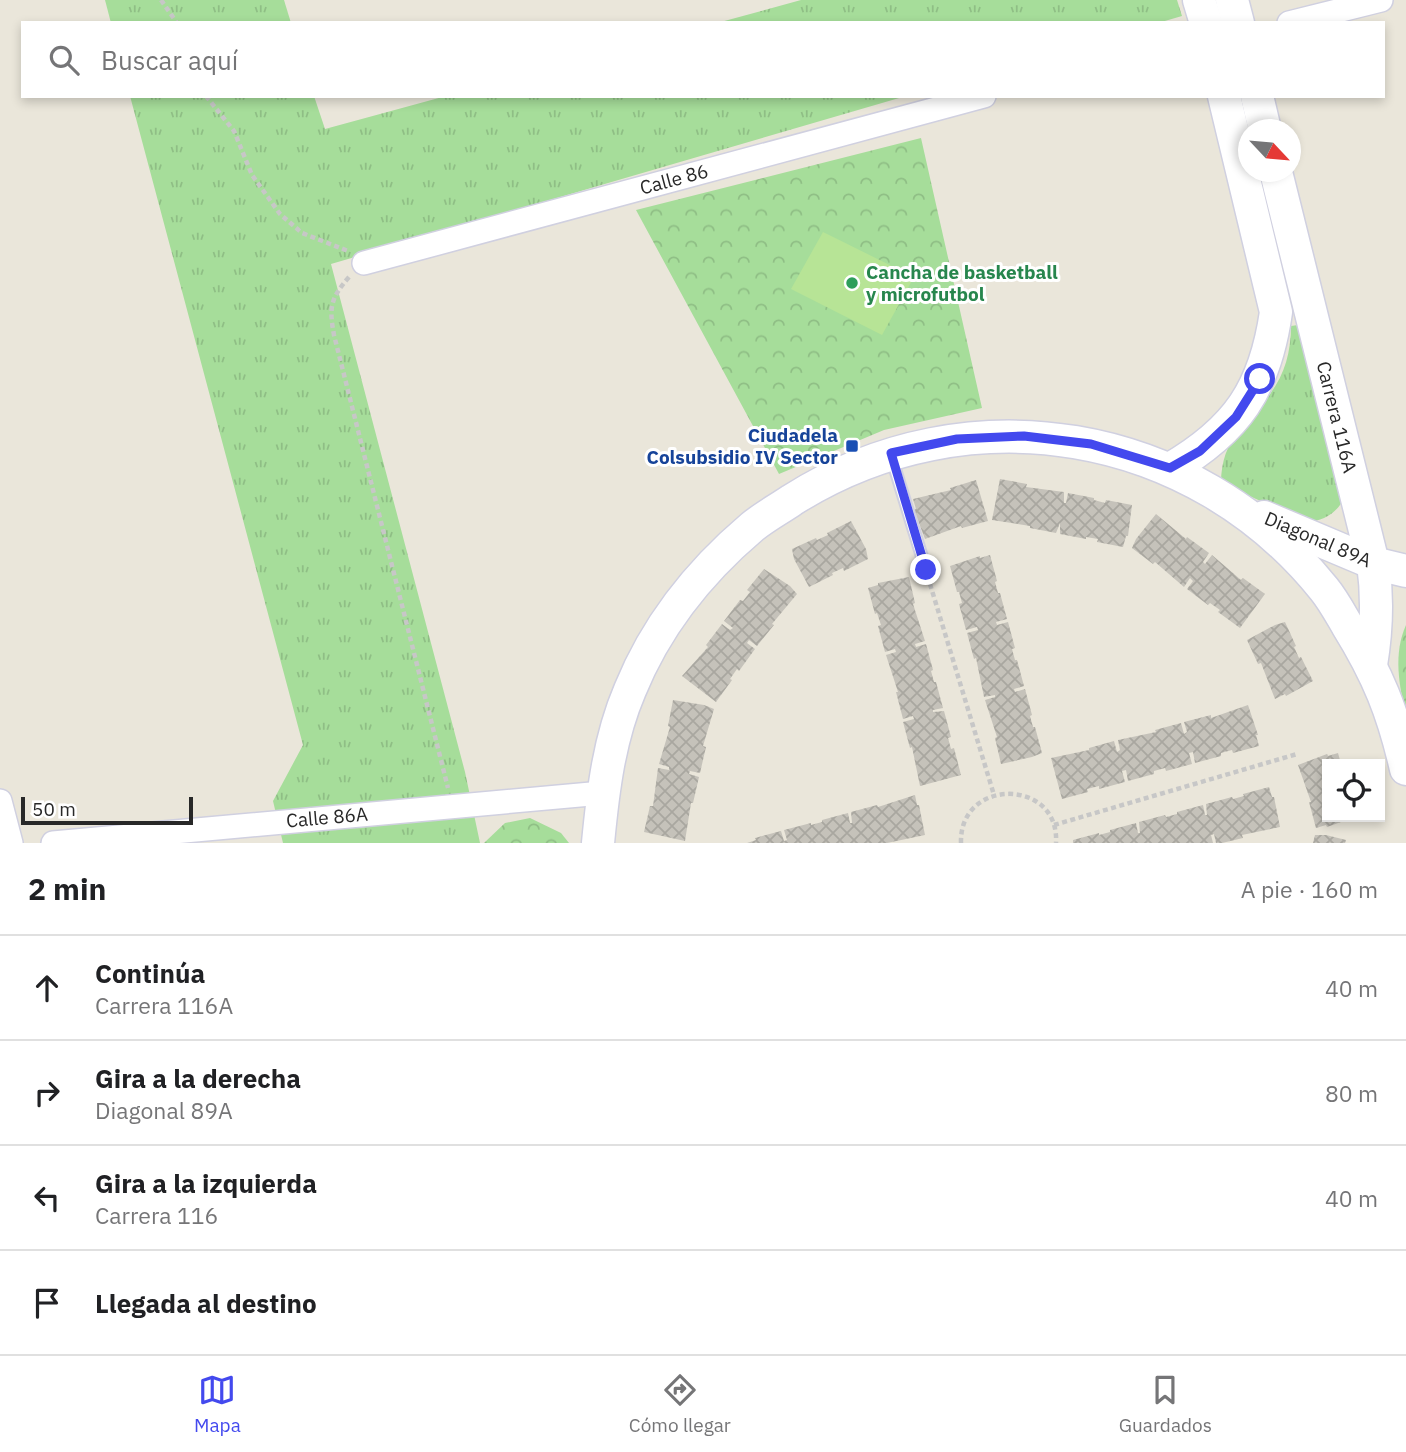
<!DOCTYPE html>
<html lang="es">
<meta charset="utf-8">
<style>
:root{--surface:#fff;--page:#f2f2f2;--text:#202124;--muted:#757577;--line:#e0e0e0;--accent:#4349ee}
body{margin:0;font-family:"IBM Plex Sans",sans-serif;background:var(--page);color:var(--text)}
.controls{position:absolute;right:21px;bottom:21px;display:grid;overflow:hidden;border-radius:0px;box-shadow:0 4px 10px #0003}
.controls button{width:63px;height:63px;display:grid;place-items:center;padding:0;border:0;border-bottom:2px solid var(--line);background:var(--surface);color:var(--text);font:35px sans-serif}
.compass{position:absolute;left:1238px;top:119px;width:63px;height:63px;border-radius:50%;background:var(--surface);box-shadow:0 4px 10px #0003;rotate:116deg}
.scale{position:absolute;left:21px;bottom:18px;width:172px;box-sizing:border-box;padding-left:7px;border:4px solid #282828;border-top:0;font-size:19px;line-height:24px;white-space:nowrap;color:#282828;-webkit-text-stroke:5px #fff;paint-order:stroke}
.stop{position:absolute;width:21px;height:21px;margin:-16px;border:5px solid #4349ee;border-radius:50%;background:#fff}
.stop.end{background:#4349ee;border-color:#fff;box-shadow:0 2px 7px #0008}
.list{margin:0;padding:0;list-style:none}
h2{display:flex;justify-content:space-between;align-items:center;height:91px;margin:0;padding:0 28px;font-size:30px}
h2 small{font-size:23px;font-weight:400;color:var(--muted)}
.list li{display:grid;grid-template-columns:46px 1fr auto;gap:21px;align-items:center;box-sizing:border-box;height:105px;padding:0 28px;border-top:2px solid var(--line)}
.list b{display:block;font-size:26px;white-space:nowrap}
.list p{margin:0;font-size:23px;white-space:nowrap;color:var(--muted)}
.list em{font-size:23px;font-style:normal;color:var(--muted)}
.icon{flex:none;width:38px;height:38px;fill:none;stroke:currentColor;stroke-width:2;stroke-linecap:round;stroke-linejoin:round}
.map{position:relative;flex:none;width:1406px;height:843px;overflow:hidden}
.search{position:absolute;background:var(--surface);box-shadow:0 4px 10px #0003;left:21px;right:21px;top:21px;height:77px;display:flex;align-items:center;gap:18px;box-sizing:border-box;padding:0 24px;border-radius:0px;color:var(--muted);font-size:26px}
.sheet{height:511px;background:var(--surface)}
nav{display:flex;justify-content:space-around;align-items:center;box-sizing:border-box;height:98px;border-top:2px solid var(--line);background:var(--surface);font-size:19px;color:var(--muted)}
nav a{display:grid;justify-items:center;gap:4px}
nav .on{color:var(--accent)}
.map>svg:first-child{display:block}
.grass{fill:url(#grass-tufts)}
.forest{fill:url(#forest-crowns)}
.pitch{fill:#b7e496}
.building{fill:url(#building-cross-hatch)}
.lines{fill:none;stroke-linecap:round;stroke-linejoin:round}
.lane-casing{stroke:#d0d0e0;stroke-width:14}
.street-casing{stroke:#d0d0e0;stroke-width:26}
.secondary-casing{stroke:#d0d0e0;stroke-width:35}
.path{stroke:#c7c7c7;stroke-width:4.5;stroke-dasharray:5 3.5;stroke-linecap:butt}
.lane{stroke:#fff;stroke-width:10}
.street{stroke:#fff;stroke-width:23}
.secondary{stroke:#fff;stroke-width:32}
.route{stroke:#4349ee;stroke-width:9}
.leisure-dot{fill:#2e9e5b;stroke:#fff;stroke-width:2.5}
.transit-dot{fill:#1a4fb4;stroke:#fff;stroke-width:2.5}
.labels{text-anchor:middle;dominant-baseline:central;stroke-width:6;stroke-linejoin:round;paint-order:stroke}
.street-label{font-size:19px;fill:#282828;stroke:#fff}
.leisure-label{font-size:19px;font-weight:bold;fill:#27864d;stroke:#fff;text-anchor:start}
.transit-label{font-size:19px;font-weight:bold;fill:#164399;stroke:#fff;text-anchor:end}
</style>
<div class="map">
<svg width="1406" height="843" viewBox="0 0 1406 843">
<defs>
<pattern id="grass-tufts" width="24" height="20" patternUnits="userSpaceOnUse" patternTransform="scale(1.75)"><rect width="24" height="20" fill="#a6dd9a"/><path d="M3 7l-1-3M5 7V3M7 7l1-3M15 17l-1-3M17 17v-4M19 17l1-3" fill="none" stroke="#8fbe85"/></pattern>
<pattern id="forest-crowns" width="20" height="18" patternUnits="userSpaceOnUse" patternTransform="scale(1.75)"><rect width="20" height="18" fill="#a6dd9a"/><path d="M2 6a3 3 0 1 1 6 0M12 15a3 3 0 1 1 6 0" fill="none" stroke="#8fbe85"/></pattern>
<pattern id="building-cross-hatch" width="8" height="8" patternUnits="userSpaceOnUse" patternTransform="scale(1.75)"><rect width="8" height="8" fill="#c5c2ba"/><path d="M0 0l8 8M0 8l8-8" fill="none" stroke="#a9a7a0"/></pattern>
</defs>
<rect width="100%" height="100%" fill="#eae6da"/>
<g class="grass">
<polygon points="105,0 284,0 291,23 111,23"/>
<polygon points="801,0 1177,0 1182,16 1158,23 717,23"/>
<polygon points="130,96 314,96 325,129 446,96 906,96 331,264 465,772 480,843 283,843 273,801 303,745"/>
<path d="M1305 324 1345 497C1337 513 1324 521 1307 522L1221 483C1222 436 1246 428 1270 394 1285 374 1291 351 1291 326Z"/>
</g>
<g class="forest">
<polygon points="921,138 982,408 884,430 779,474 636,210"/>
<path d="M1406 625V715C1399 685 1393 654 1406 625Z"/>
<polygon points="530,818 561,833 569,843 484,843 505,823"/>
</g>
<polygon class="pitch" points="823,232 914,277 882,335 791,289"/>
<g class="building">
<polygon points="1000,479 1027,484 1026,487 1064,492 1064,503 1066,503 1068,493 1094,498 1094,500 1105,503 1106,500 1132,505 1128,536 1126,536 1123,547 1097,542 1098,539 1086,537 1086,539 1060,534 1060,523 1056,533 1030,528 1030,526 992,520"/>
<polygon points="976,480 988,521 962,528 961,526 925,539 914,510 916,509 913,499 951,490 950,488"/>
<polygon points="1156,514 1186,539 1187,537 1209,553 1203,562 1205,564 1212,555 1241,580 1243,578 1265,594 1240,628 1218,612 1220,610 1210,603 1208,605 1187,589 1193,581 1190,578 1184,587 1155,562 1153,564 1132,548 1136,539"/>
<polygon points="851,521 866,549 868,559 844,571 843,568 832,573 833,575 809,587 794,559 792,549 816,538 817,540 828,535 827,533"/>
<polygon points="990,555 997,581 995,582 998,593 1000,593 1007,619 996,622 997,625 1008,622 1015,648 1012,649 1015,660 1017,660 1024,686 1014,689 1015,692 1025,689 1032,715 1030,716 1033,727 1035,727 1042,753 1032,757 1001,764 995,738 997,737 985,700 995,697 995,695 984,697 976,658 974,659 967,633 978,630 977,627 966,630 959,604 962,603 959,592 957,592 950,566 980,556 980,558"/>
<polygon points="764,569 790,586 797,594 772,624 774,625 757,646 749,640 747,643 755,649 739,671 737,669 730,679 732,680 716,702 682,676 708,647 706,645 722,624 730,630 733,628 724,621 740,600 743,601 750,592 747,590"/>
<polygon points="909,577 915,603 913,604 925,641 915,644 916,647 926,644 933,670 931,671 934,682 936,682 943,708 933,710 933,712 944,711 951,737 948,738 951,749 954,748 961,775 920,786 912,747 910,748 903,722 914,719 913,716 903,719 896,692 898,692 886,655 896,652 895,649 885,652 878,626 881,625 877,613 875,614 868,588 878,585 878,583"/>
<polygon points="1285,622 1296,646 1294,647 1299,658 1301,657 1313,681 1286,696 1285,694 1275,699 1261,663 1258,664 1247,640 1275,625"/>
<polygon points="673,700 704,705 714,709 703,746 706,747 700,773 690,771 689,774 699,777 693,803 691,803 685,841 644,832 650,806 653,806 658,768 669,770 669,767 659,764 670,727 668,726"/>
<polygon points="1248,705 1258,735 1256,735 1259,746 1233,753 1232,750 1221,753 1221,756 1195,763 1193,752 1189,753 1192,764 1166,771 1165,768 1154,771 1154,774 1128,781 1126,770 1122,771 1125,782 1099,789 1099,786 1087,789 1088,792 1062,799 1051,758 1089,750 1089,748 1114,741 1117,752 1120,750 1118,740 1156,732 1155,730 1181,723 1184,734 1187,732 1184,722 1211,715 1211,718"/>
<polygon points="1338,753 1341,764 1327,764 1327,817 1352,818 1327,827 1326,825 1316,828 1309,802 1311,802 1298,765 1327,754 1328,756"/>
<polygon points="1269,787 1272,797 1274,797 1280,827 1242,835 1243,838 1222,843 1216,843 1214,834 1211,835 1213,843 1073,843 1073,840 1099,833 1099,835 1110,832 1110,830 1136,823 1138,833 1140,833 1139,822 1165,815 1166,817 1177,814 1177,812 1203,805 1205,815 1207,815 1206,804 1232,797 1233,799 1244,796 1243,794"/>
<polygon points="915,795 917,805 919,805 925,835 887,843 747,843 756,840 755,838 781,831 784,841 787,840 784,830 811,823 811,825 822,822 822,820 848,813 850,823 852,823 851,812 877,805 878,807"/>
<polygon points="1315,835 1326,835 1346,840 1345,843 1313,843"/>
</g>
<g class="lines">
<defs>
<polyline id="lane" points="892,459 926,570"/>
<g id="street">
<polyline points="1289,23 1381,0"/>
<polyline points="364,263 984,96"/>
<polyline points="0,801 11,843"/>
<polyline points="53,843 602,793"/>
</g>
<g id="secondary">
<polyline points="1199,0 1206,23"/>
<polyline points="1232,0 1238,23"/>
<polyline points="1257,96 1265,130"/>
<path d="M1276 172 1373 563C1378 598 1377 629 1371 665"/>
<path d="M1170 469C1237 430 1265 389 1276 312L1224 96"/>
<polyline points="1264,517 1373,563 1406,571"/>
<path d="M598 843C603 791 609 739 630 690 656 626 700 571 752 527 764 517 779 509 792 500 968 389 1194 427 1324 589 1333 600 1340 613 1347 625 1378 675 1393 712 1406 769"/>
</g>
</defs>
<use href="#lane" class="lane-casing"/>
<use href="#street" class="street-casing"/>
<use href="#secondary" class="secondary-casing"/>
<g class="path">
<polyline points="161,0 177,23"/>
<polyline points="206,96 234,131 252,175 280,214 302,233 348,251"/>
<path d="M349 277C330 299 329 308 334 335L448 788"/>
<polyline points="930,584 994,795"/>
<polyline points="1054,825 1297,754"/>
<path d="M961 843C959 777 1060 778 1056 843"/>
</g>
<use href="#lane" class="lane"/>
<use href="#street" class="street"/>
<use href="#secondary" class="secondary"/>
</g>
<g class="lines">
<polyline class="route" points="926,570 891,453 957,439 1024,436 1091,444 1170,468 1200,451 1236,417 1260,379"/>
</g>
<circle class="leisure-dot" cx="852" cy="283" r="7"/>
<rect class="transit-dot" x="845" y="439" width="14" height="14" rx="3.5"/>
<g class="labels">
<g class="street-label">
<text transform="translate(674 179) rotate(-15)">Calle 86</text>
<text transform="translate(1337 417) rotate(76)">Carrera 116A</text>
<text transform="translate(1318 539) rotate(23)">Diagonal 89A</text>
<text transform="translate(327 817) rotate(-5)">Calle 86A</text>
</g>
<g class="leisure-label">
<text x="866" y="272">Cancha de basketball<tspan x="866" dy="22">y microfutbol</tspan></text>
</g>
<g class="transit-label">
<text x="838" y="435">Ciudadela<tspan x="838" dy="22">Colsubsidio IV Sector</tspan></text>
</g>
</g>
</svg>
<div class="controls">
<button><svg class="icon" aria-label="locate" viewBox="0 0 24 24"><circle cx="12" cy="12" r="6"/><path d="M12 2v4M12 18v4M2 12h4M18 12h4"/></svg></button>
</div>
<svg class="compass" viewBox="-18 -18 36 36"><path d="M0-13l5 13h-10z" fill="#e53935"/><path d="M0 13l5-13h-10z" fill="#757577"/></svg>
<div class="scale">50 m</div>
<div class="stop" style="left:1260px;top:379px"></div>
<div class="stop end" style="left:926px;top:570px"></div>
<div class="search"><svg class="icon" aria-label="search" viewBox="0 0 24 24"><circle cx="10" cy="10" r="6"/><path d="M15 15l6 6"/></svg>Buscar aquí</div>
</div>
<section class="sheet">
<h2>2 min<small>A pie · 160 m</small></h2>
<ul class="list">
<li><svg class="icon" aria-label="ahead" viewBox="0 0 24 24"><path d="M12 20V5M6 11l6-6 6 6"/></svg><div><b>Continúa</b><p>Carrera 116A</p></div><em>40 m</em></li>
<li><svg class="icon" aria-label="right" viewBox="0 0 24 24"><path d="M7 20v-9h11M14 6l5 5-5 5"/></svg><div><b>Gira a la derecha</b><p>Diagonal 89A</p></div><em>80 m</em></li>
<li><svg class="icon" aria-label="left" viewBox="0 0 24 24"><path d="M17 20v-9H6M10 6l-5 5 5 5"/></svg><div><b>Gira a la izquierda</b><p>Carrera 116</p></div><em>40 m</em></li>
<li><svg class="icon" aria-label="arrive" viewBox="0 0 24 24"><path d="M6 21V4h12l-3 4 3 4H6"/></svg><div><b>Llegada al destino</b></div></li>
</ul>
</section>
<nav>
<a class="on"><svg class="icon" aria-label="map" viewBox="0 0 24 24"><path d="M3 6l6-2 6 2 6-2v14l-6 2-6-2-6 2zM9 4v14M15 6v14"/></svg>Mapa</a>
<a><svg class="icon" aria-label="directions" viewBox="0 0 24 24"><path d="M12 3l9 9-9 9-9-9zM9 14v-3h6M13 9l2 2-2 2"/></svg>Cómo llegar</a>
<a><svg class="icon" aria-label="saved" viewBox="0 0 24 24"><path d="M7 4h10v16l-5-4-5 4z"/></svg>Guardados</a>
</nav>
